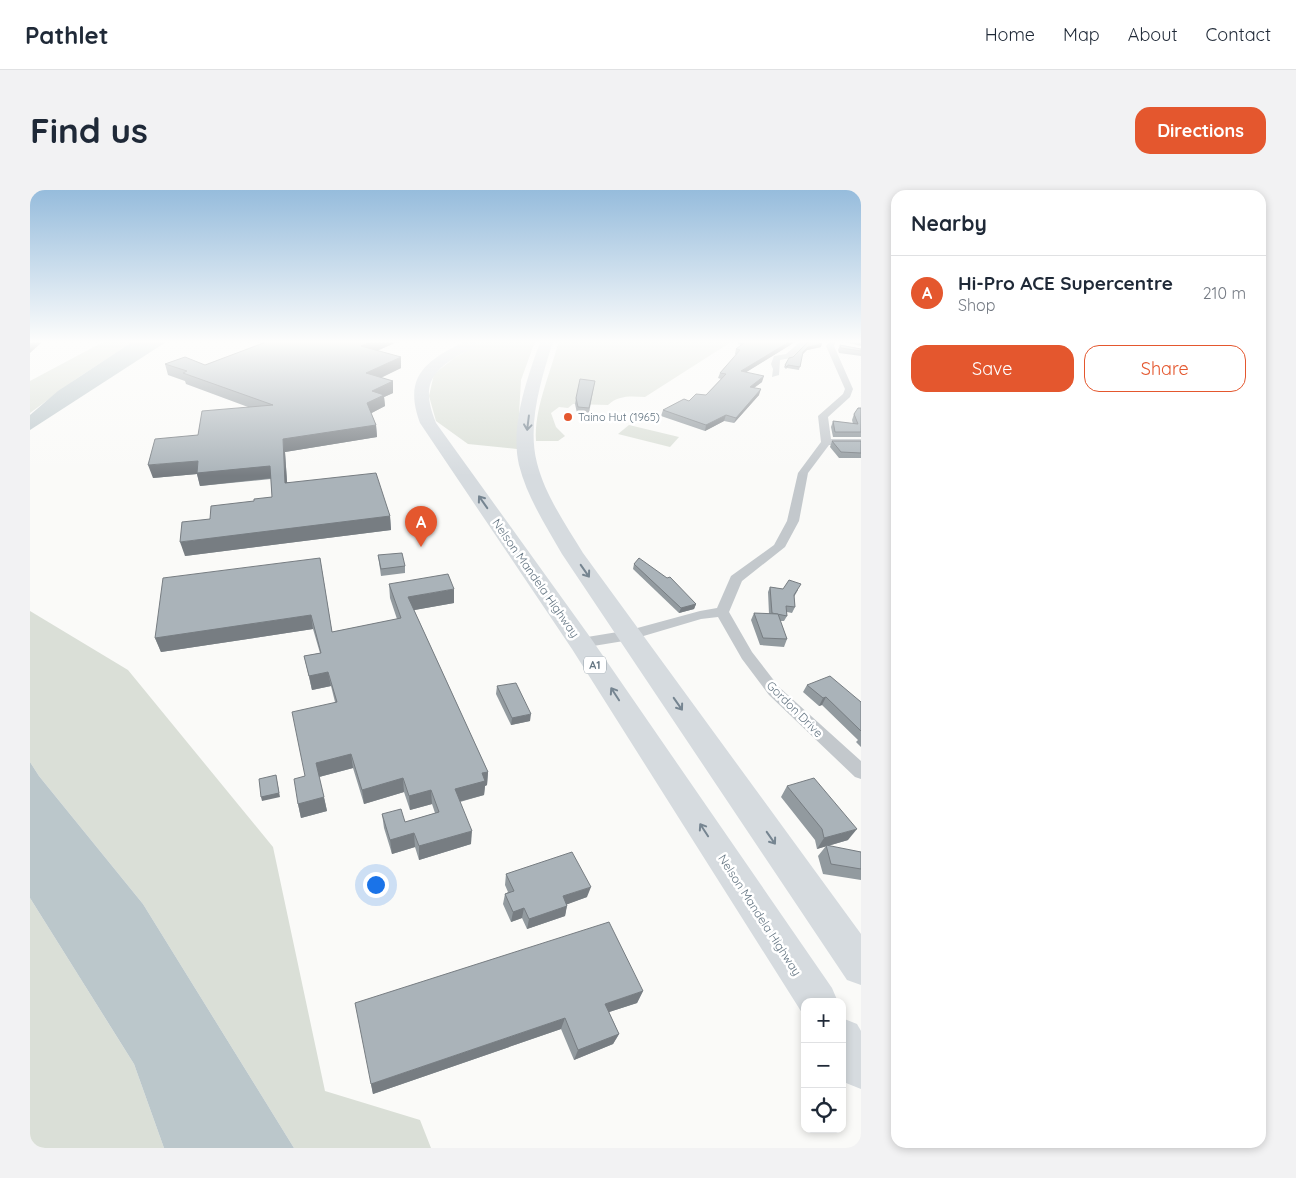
<!DOCTYPE html>
<meta charset="utf-8">
<style>
:root{--surface:#fff;--page:#f2f2f3;--text:#1f2937;--muted:#747a83;--line:#e0e1e3;--accent:#e4572e}
body{margin:0;font-family:Quicksand,sans-serif;background:var(--page);color:var(--text)}
.controls{position:absolute;right:15px;bottom:15px;display:grid;overflow:hidden;border-radius:10px;box-shadow:0 2px 8px #0003}
.controls button{width:45px;height:45px;display:grid;place-items:center;padding:0;border:0;border-bottom:1px solid var(--line);background:var(--surface);color:var(--text);font:25px sans-serif}
.you{position:absolute;left:345px;top:694px;width:18px;height:18px;margin:-12px;border:4px solid #fff;border-radius:50%;background:#1a73e8;box-shadow:0 0 0 8px #1a73e833}
.badge{display:grid;place-items:center;width:32px;height:32px;border-radius:50%;background:var(--accent);color:#fff;font-size:16px;font-weight:700}
.pin{position:absolute;translate:-50% -41px;filter:drop-shadow(0 1px 2px #0008)}
.pin::after{content:'';position:absolute;top:26px;width:18px;height:15px;background:inherit;clip-path:polygon(0 0,100% 0,50% 100%)}
.list{margin:0;padding:0;list-style:none}
h2{display:flex;justify-content:space-between;align-items:center;height:65px;margin:0;padding:0 20px;font-size:21px}
h2 small{font-size:16px;font-weight:400;color:var(--muted)}
.list li{display:grid;grid-template-columns:32px 1fr auto;gap:15px;align-items:center;box-sizing:border-box;height:75px;padding:0 20px;border-top:1px solid var(--line)}
.list b{display:block;font-size:19px;white-space:nowrap}
.list p{margin:0;font-size:16px;white-space:nowrap;color:var(--muted)}
.list em{font-size:16px;font-style:normal;color:var(--muted)}
.actions{display:flex;gap:10px;padding:15px 20px}
.actions a{flex:1;padding:11px 0;border:1px solid var(--accent);border-radius:15px;text-align:center;font-size:18px;color:var(--accent)}
.actions .main{background:var(--accent);color:#fff}
.icon{flex:none;width:28px;height:28px;fill:none;stroke:currentColor;stroke-width:2;stroke-linecap:round;stroke-linejoin:round}
.map{position:relative;flex:none;width:831px;height:958px;overflow:hidden;border-radius:15px}
header{display:flex;align-items:center;gap:30px;box-sizing:border-box;height:70px;padding:0 25px;background:var(--surface);border-bottom:1px solid var(--line)}
header strong{font-size:24px}
nav{display:flex;gap:28px;margin-inline-start:auto;font-size:18px}
.intro{display:flex;align-items:center;justify-content:space-between;box-sizing:border-box;height:120px;padding:0 30px}
h1{margin:0;font-size:35px}
.button{padding:12px 22px;border-radius:15px;background:var(--accent);color:#fff;font-size:18px;font-weight:700}
main{display:flex;gap:30px;padding:0 30px}
aside{flex:1;background:var(--surface);border-radius:15px;box-shadow:0 2px 8px #0003}
.map>svg:first-child{display:block}
.green{fill:#dadfd7}
.water{fill:#bbc7cb}
.lines{fill:none;stroke-linecap:round;stroke-linejoin:round}
.street{fill:#c3c8cc;fill-rule:evenodd}
.highway{fill:#d6dbdf;fill-rule:evenodd}
.wall{fill:#929a9f}
.shaded-wall{fill:#777d82}
.building{fill:#aab3b9;stroke:#777d82}
.oneway{stroke:#768591}
.poi-dot{fill:#e4572e;stroke:#fff;stroke-width:2}
.labels{text-anchor:middle;dominant-baseline:central;stroke-width:5;stroke-linejoin:round;paint-order:stroke}
.far-poi-label{font-size:11px;fill:#657683;stroke:#fff;text-anchor:start}
.shield{fill:#fff;stroke:#939fa8;stroke-width:1}
.shield-label{font-size:11px;font-weight:bold;fill:#657683}
.street-label{font-size:12px;fill:#657683;stroke:#fff}
</style>
<header>
<strong>Pathlet</strong>
<nav><a>Home</a><a>Map</a><a>About</a><a>Contact</a></nav>
</header>
<div class="intro"><h1>Find us</h1><a class="button">Directions</a></div>
<main>
<div class="map">
<svg width="831" height="958" viewBox="0 0 831 958">
<rect width="100%" height="100%" fill="#fafaf8"/>
<g class="green">
<polygon points="73,152 102,152 46,189 0,223 0,191"/>
<polygon points="453,152 506,152 503,157 491,190 487,259 438,254 406,231 399,206 404,184 424,168"/>
<path d="M530 152H701L615 207C601 206 588 205 578 215L543 214 538 218 529 217 521 223 526 237 535 246 528 251H506C504 220 519 187 527 157Z"/>
<polygon points="599,235 649,247 640,257 588,244"/>
<polygon points="0,421 98,480 243,657 295,901 390,930 401,958 264,958 113,714 9,586 0,572"/>
<polygon points="0,708 104,874 134,958 0,958"/>
</g>
<g class="water">
<polygon points="102,152 136,152 0,240 0,225 28,201"/>
<polygon points="0,572 9,586 113,714 264,958 134,958 104,874 0,708"/>
</g>
<g class="lines">
<g class="street">
<polygon points="770,152 778,152 761,168 750,170 749,185 742,187 743,179 741,174 744,166 756,164"/>
<polygon points="799,152 806,152 804,156 823,199 820,207 798,227 801,249 831,249 831,255 799,255 778,283 769,331 755,357 712,391 699,422 722,462 749,497 831,571 831,589 825,587 739,505 712,469 688,427 671,429 600,450 551,458 546,456 544,453 546,450 551,448 600,440 670,421 687,418 701,386 744,355 757,331 768,283 791,252 788,226 813,204 815,199 796,156"/>
</g>
<g class="highway">
<path d="M434 152H451C446 158 438 161 431 164 398 183 392 198 406 233L560 447 802 798 808 812H775L774 826 542 459 390 233C373 187 395 171 434 152Z"/>
<path d="M510 152H523C511 189 497 235 507 273 515 305 536 335 553 363L831 744V795L817 790 532 364C516 336 497 307 489 275 480 236 497 189 510 152Z"/>
<polygon points="812,828 827,834 831,841 831,899 816,893 812,887"/>
</g>
</g>
<g class="wall">
<polygon points="227,152 367,152 347,161 371,178 351,188 363,191 363,203 354,207 355,216 341,223 346,235 347,247 255,262 257,292 360,326 361,340 155,366 180,329 224,311 242,307 241,289 170,296 167,284 123,288 168,245 218,217 156,194 155,191 138,185 135,174 175,175 232,154"/>
<polygon points="708,152 765,152 716,182 732,192 724,198 729,205 704,233 694,231 675,241 631,226 633,220 676,205 691,189 688,188 690,183 706,165 705,164 706,159 712,155 708,154"/>
<polygon points="778,152 791,157 777,160 772,164 769,180 757,178 756,179 754,177 755,175"/>
<polygon points="815,152 831,152 831,156"/>
<polygon points="810,155 831,159 831,166 809,163 808,160"/>
<polygon points="564,196 559,223 547,223 545,214 546,208"/>
<polygon points="831,218 831,247 803,247 801,237 803,231 823,234 822,230 824,224"/>
<polygon points="802,251 831,251 831,268 809,268 800,257"/>
<polygon points="348,365 375,376 375,383 351,386"/>
<polygon points="290,368 302,442 367,429 360,408 359,394 424,413 384,420 458,582 457,595 455,596 454,605 430,612 441,654 389,670 385,657 362,664 354,638 352,624 375,632 405,623 402,614 380,620 374,602 334,614 323,578 289,587 297,621 271,628 268,614 275,586 305,512 301,496 282,500 274,466 290,463 283,439 131,462 125,448"/>
<polygon points="604,374 666,414 664,419 649,423 603,379"/>
<polygon points="740,397 753,399 768,400 764,407 765,417 762,423 757,422 757,426 754,431 750,431 757,449 754,457 730,455 721,430 724,423 739,424 738,402"/>
<polygon points="777,495 831,512 831,557 826,552 828,550 792,515 789,516 773,502"/>
<polygon points="467,496 500,531 481,535 466,504"/>
<polygon points="757,596 818,650 798,656 831,662 831,690 793,684 788,666 796,656 787,659 785,650 751,607"/>
<polygon points="476,684 557,707 537,714 535,726 497,739 492,728 481,732 473,714 475,704 478,702 475,695"/>
<polygon points="613,801 607,813 579,822 589,844 583,854 544,870 531,839 343,904 341,894"/>
</g>
<g class="shaded-wall">
<polygon points="0,152 12,152 0,163"/>
<polygon points="341,152 367,152 332,167 331,156"/>
<polygon points="759,152 765,152 710,186 711,181"/>
<polygon points="792,154 791,157 777,160 772,165 773,162 778,157"/>
<polygon points="371,167 371,178 337,194 336,183"/>
<polygon points="734,186 732,192 718,202 720,197"/>
<polygon points="363,191 363,203 354,207 355,216 338,225 337,213 342,201"/>
<polygon points="731,199 729,205 704,233 706,228"/>
<polygon points="696,225 694,231 675,241 676,235"/>
<polygon points="346,235 347,247 255,262 258,306 255,293 253,249"/>
<polygon points="168,271 240,276 243,288 170,296 167,284 123,288 118,275"/>
<polygon points="360,326 361,340 155,366 150,352"/>
<polygon points="424,399 424,413 379,421 378,407"/>
<polygon points="666,414 664,419 649,423 651,418"/>
<polygon points="281,425 283,439 131,462 125,448"/>
<polygon points="298,482 301,496 282,500 279,486"/>
<polygon points="796,507 792,515 789,516 793,508"/>
<polygon points="501,524 500,531 481,535 482,528"/>
<polygon points="321,564 323,578 289,587 286,573"/>
<polygon points="458,582 457,595 455,596 454,605 424,613 425,599 452,583"/>
<polygon points="246,585 250,607 232,611 231,607"/>
<polygon points="373,588 374,602 334,614 332,600"/>
<polygon points="401,600 402,614 380,620 379,606"/>
<polygon points="294,607 297,621 271,628 268,614"/>
<polygon points="827,639 818,650 787,659 794,648"/>
<polygon points="442,641 441,654 389,670 389,656"/>
<polygon points="384,643 385,657 362,664 360,650"/>
<polygon points="561,697 557,707 530,717 533,706"/>
<polygon points="537,716 535,726 497,739 499,729"/>
<polygon points="494,718 492,728 481,732 483,722"/>
<polygon points="613,801 607,813 570,825 575,814"/>
<polygon points="535,828 531,839 343,904 341,894"/>
<polygon points="589,844 583,854 544,870 548,860"/>
</g>
<g class="building">
<polygon points="236,152 341,152 331,156 371,167 336,183 363,191 342,201 354,205 337,213 346,235 253,249 255,293 346,283 360,326 150,352 152,332 180,329 181,316 224,311 224,309 242,307 240,276 167,283 168,271 118,275 125,249 168,245 172,221 243,215 153,183 157,181 135,174 155,167 175,175"/>
<polygon points="715,152 759,152 711,181 734,186 720,197 731,199 706,228 696,225 676,235 633,220 654,209 659,211 666,204 676,205 696,184 690,183 710,160 706,159"/>
<polygon points="778,152 786,152 792,154 778,157 773,162 770,177 758,175 757,177 755,175 759,168 763,167"/>
<polygon points="810,155 831,159 831,161 811,158"/>
<polygon points="550,189 565,191 559,218 548,217 546,208"/>
<polygon points="828,218 831,218 831,242 805,242 803,231 828,234 824,224"/>
<polygon points="802,251 831,251 831,263 811,262"/>
<polygon points="372,363 375,376 351,379 348,365"/>
<polygon points="290,368 302,442 371,428 359,394 418,384 424,399 378,407 458,582 452,583 455,591 425,599 442,641 389,656 384,643 360,650 352,624 371,619 375,632 409,622 401,600 379,606 373,588 332,600 321,564 286,573 294,607 268,614 264,589 275,586 262,522 307,512 298,482 279,486 274,466 291,463 281,425 125,448 133,388"/>
<polygon points="609,368 637,388 640,387 666,414 651,418 604,374"/>
<polygon points="759,390 771,394 764,405 765,417 756,416 757,426 742,423 740,397 753,399"/>
<polygon points="724,423 748,424 757,449 733,448"/>
<polygon points="800,486 831,512 831,541 796,507 793,508 777,495"/>
<polygon points="486,493 501,524 482,528 467,496"/>
<polygon points="246,585 249,603 231,607 229,589"/>
<polygon points="784,588 827,639 794,648 792,639 757,596"/>
<polygon points="796,655 831,662 831,679 801,674"/>
<polygon points="542,662 561,697 533,706 537,716 499,729 494,718 483,722 475,704 484,701 476,684"/>
<polygon points="579,732 613,801 575,814 589,844 548,860 535,828 341,894 325,813"/>
</g>
<defs><path id="oneway-shaft" d="M-6 0H5M1.5-3L5.5 0L1.5 3" fill="none" stroke-width="1.6" stroke-linecap="round" stroke-linejoin="round" transform="scale(1.25)"/></defs>
<g class="oneway">
<use href="#oneway-shaft" transform="translate(498 233) rotate(97)"/>
<use href="#oneway-shaft" transform="translate(453 312) rotate(-125)"/>
<use href="#oneway-shaft" transform="translate(555 381) rotate(55)"/>
<use href="#oneway-shaft" transform="translate(585 504) rotate(-123)"/>
<use href="#oneway-shaft" transform="translate(648 514) rotate(55)"/>
<use href="#oneway-shaft" transform="translate(674 640) rotate(-123)"/>
<use href="#oneway-shaft" transform="translate(741 648) rotate(55)"/>
</g>
<linearGradient id="sky" x2="0" y2="1"><stop stop-color="#96bcdc"/><stop offset="0.53" stop-color="#fdfdfc"/><stop offset="1" stop-color="#fdfdfc" stop-opacity="0"/></linearGradient>
<rect width="831" height="286" fill="url(#sky)"/>
<circle class="poi-dot" cx="538" cy="227" r="5"/>
<g class="labels">
<g class="far-poi-label">
<text x="548" y="227">Taino Hut (1965)</text>
</g>
<rect class="shield" x="554" y="466.5" width="22" height="17" rx="4"/>
<g class="shield-label">
<text x="565" y="475">A1</text>
</g>
<g class="street-label">
<text transform="translate(506 388) rotate(55)">Nelson Mandela Highway</text>
<text transform="translate(765 519) rotate(45)">Gordon Drive</text>
<text transform="translate(730 725) rotate(57)">Nelson Mandela Highway</text>
</g>
</g>
</svg>
<div class="controls">
<button>+</button>
<button>−</button>
<button><svg class="icon" aria-label="locate" viewBox="0 0 24 24"><circle cx="12" cy="12" r="6"/><path d="M12 2v4M12 18v4M2 12h4M18 12h4"/></svg></button>
</div>
<div class="you"></div>
<div class="pin badge" style="left:391px;top:357px">A</div>
</div>
<aside>
<h2>Nearby<small></small></h2>
<ul class="list">
<li><span class="badge">A</span><div><b>Hi-Pro ACE Supercentre</b><p>Shop</p></div><em>210 m</em></li>
</ul>
<div class="actions"><a class="main">Save</a><a>Share</a></div>
</aside>
</main>
